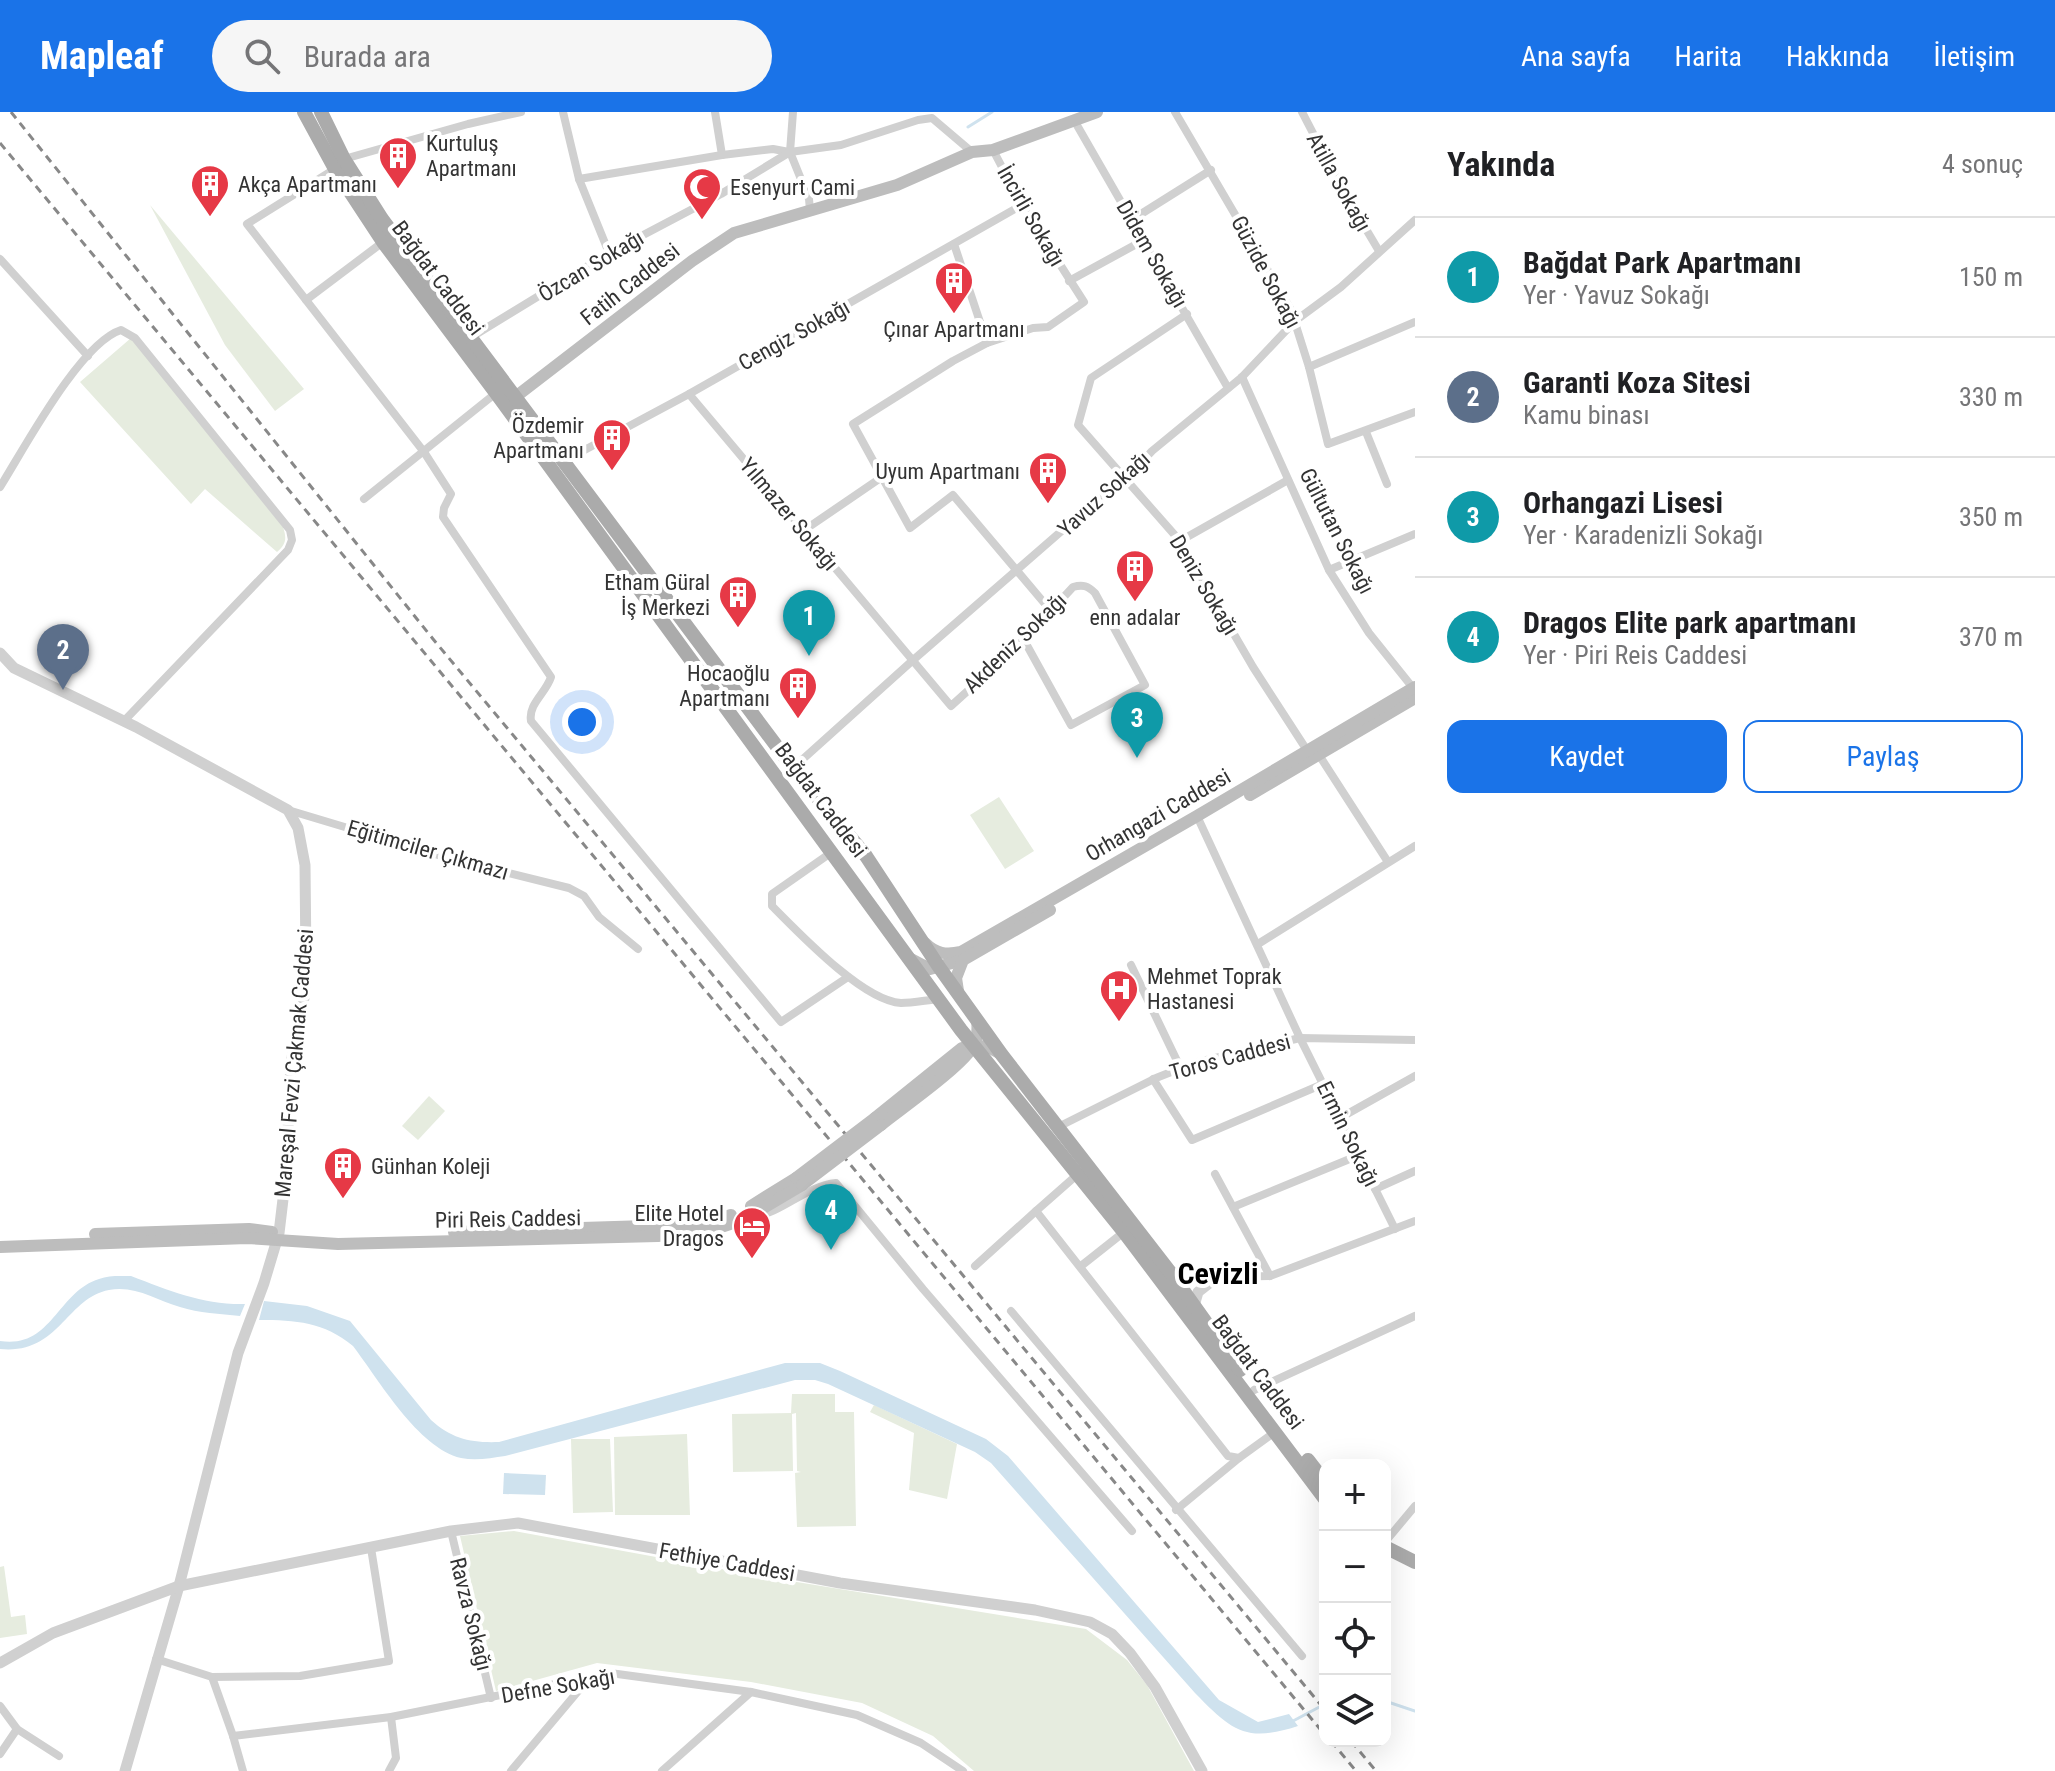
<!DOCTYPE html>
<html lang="tr">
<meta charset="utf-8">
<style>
:root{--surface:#fff;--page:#f6f6f6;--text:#202124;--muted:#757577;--line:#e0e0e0;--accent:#1a73e8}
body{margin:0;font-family:"Roboto Condensed",sans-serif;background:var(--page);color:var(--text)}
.controls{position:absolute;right:24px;bottom:24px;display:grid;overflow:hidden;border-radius:16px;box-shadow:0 8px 32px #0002}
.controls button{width:72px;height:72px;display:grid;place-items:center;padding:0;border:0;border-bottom:2px solid var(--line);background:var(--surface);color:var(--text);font:40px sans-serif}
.you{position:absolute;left:582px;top:610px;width:28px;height:28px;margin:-20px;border:6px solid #fff;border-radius:50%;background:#1a73e8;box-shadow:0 0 0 12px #1a73e833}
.badge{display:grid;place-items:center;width:52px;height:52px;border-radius:50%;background:var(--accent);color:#fff;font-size:26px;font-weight:700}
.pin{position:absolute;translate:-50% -66px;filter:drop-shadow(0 2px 4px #0008)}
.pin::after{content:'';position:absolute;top:42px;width:28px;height:24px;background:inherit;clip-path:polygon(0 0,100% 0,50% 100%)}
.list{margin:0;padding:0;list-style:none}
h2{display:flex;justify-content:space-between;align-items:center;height:104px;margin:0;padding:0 32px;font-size:34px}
h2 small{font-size:26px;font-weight:400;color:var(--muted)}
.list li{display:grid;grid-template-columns:52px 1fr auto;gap:24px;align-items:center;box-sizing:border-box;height:120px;padding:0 32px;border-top:2px solid var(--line)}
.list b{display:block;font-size:30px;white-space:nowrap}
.list p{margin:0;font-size:26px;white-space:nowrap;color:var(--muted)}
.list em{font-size:26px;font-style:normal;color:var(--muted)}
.actions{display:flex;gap:16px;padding:24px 32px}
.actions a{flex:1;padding:18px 0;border:2px solid var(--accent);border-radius:16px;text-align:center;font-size:28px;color:var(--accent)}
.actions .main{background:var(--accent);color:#fff}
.icon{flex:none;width:44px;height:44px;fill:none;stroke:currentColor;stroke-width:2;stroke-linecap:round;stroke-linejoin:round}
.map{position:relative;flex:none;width:1415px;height:1659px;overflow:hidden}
header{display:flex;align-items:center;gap:48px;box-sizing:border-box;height:112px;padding:0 40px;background:var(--accent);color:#fff}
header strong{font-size:38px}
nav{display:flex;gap:44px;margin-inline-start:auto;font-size:28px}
.search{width:560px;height:72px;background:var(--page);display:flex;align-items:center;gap:20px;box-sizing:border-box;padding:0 28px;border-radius:44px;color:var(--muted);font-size:30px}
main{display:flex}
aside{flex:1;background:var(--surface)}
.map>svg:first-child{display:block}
.green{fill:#e6ecdf}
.water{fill:#cfe2ee}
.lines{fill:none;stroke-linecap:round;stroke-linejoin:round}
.stream{stroke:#cfe2ee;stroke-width:3}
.minor{stroke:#d0d0d0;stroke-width:8}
.tertiary{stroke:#d0d0d0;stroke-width:11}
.secondary{stroke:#bdbdbd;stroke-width:12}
.primary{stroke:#ababab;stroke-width:14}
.rail{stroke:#888;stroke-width:3;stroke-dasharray:8 6;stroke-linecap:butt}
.secondary-bridge{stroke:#bdbdbd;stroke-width:12}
.labels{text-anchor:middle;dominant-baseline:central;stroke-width:8;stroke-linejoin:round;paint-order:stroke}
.poi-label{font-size:22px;fill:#333;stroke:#fff;text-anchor:start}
.street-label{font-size:22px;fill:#333;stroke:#fff}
.district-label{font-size:30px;font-weight:bold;fill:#000;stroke:#fff}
</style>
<header>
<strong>Mapleaf</strong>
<div class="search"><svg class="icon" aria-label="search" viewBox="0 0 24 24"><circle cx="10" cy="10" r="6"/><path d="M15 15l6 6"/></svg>Burada ara</div>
<nav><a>Ana sayfa</a><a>Harita</a><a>Hakkında</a><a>İletişim</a></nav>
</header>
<main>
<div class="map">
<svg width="1415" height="1659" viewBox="0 0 1415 1659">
<rect width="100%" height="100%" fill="#fff"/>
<g class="green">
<polygon points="150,93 304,277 275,299 225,233"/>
<path d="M131 226 283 415C287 427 286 432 277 440L205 377 191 392 80 270Z"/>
<polygon points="999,685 1034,739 1005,757 970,703"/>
<polygon points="429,984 445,999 418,1028 402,1014"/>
<polygon points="792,1282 835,1282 835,1300 854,1300 856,1414 797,1415 795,1361 801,1360 797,1359 796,1301 792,1302 793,1359 733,1360 732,1302 791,1301"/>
<polygon points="874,1293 957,1332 947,1387 909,1378 914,1321 870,1300"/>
<polygon points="687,1322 690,1403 615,1403 614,1325"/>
<polygon points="571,1327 610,1327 613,1400 573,1401"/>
<polygon points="514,1419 766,1465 1086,1517 1127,1548 1147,1573 1194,1659 974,1659 933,1624 862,1591 751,1570 597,1551 496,1579 460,1424"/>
<polygon points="4,1454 11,1505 25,1503 27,1522 0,1526 0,1455"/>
</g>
<g class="water">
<path d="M131 1164C170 1179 204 1193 245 1192L240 1204C220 1202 199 1201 180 1195 156 1188 135 1173 109 1178 66 1186 59 1243 0 1237V1229C52 1237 57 1180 99 1167 109 1163 121 1164 131 1164Z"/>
<path d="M264 1189 307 1194 350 1209 431 1308C452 1327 471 1331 499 1330L785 1251H820L840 1259 986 1327 1008 1344 1219 1588 1258 1610 1289 1602 1298 1614C1246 1631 1232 1619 1195 1581L991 1351 975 1340 828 1272 815 1268H795L505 1344C491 1346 476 1349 461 1346 418 1336 379 1268 353 1234 324 1210 296 1208 259 1208Z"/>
<polygon points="504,1361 546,1363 545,1383 503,1382"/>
</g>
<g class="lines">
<g class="stream">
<polyline points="968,15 992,0"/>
<polyline points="1385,1589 1415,1599"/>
<polyline points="1293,1609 1325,1592"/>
</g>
<g class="minor">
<polyline points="563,0 579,67 609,141"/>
<polyline points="715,0 722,43"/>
<polyline points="793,0 790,40 809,87 810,98"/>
<polyline points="1175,0 1291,198 1309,255 1328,332 1415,300"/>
<polyline points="1302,0 1341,75 1379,139"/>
<polyline points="1074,8 1228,276"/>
<polyline points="344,47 468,12 521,0"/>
<path d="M335 57 247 112 424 340 451 382 444 396 443 405 551 565C546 581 528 592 531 609L781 910 848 865"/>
<polyline points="579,67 722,43 773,37 789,40"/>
<polyline points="1133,107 1211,58"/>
<polyline points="0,147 88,244"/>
<polyline points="1069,169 1144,128"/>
<polyline points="306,188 383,130"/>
<polyline points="1187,202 1091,266 1078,313 1180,429 1253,555 1310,643"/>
<polyline points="470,226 609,141 721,82 790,40 841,33 918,8 932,6 972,40"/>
<polyline points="987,231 1033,216 1048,215 1084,190 1022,93 993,38"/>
<polyline points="1309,255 1415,210"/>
<polyline points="1242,265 1329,458 1369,521 1413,576"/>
<path d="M689 282 951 594 1024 528 1073 475C1083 472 1088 474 1095 481L1145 573 1071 613 1024 528"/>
<polyline points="1366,320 1387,372"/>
<polyline points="564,349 689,282 1022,93"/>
<polyline points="882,365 853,312 953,249 987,231 954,132"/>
<path d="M0 375C24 337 80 231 121 218L135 226 290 418 292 428 288 438 124 609"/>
<polyline points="364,387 496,281"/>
<polyline points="803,419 882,365 910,416 953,383 1051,499"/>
<polyline points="1180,429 1288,368"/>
<polyline points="1329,458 1415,422"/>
<polyline points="1319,643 1388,750"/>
<polyline points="793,656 912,549 1088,396 1126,367 1152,339 1242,265 1295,209 1341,175 1415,108"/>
<polyline points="288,698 448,746 569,776 584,784 599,805 638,837"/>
<polyline points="1197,704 1300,926 1395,1117"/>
<path d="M832 740 772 782V794C799 821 863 889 901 891 913 891 927 888 939 887"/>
<polyline points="1258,832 1415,734"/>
<polyline points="1131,853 1180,955"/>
<polyline points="1153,967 1192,1028 1323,972"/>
<polyline points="1340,1006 1415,964"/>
<polyline points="1058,1015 1156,966 1194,951 1300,926 1415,928"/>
<polyline points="1078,1062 1036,1099 1228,1344 1239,1346 1275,1320"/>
<polyline points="1215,1062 1270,1164"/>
<polyline points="1375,1077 1415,1059"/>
<polyline points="1233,1095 1357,1044"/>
<path d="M754 1105C783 1100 806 1074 836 1071L923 1177 1132 1419"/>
<polyline points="975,1154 1036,1099"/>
<polyline points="1081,1154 1124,1120"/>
<polyline points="1218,1165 1270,1164 1415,1109"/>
<polyline points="1011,1199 1302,1544"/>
<polyline points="1254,1278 1415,1204"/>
<polyline points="1176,1398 1239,1346"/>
<polyline points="451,1419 491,1586"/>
<polyline points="1385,1430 1415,1394"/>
<polyline points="156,1547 212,1565 300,1564 389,1549 371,1436"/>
<polyline points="212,1565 233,1624 243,1659"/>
<polyline points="0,1594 17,1617 59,1644"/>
<polyline points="233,1624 391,1605 610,1561 751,1580 857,1603 921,1631 963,1659"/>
<polyline points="0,1642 17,1617"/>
<polyline points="389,1659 396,1646 391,1605"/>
<polyline points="511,1659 590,1565"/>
<polyline points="662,1659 751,1580"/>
</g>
<g class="tertiary">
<polyline points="0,541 14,556 136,615 288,698 298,716 305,753 306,851 304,886 291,950 286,1062 279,1121 264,1171 238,1241 179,1474 125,1659"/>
<polyline points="1170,1160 1218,1165"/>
<polyline points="1194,1194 1198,1180 1217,1165"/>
<polyline points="0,1551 53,1521 179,1474 451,1419 518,1411 840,1471 1035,1498 1090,1510 1112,1522 1130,1541 1155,1575 1202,1659"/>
</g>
<g class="secondary">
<polyline points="514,286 692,149 734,121 897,73 972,40 993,38 1097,0"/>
<polyline points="1250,683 1415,586"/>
<path d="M925 831C936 842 946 843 961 840L1197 704 1415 575"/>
<polyline points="911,847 930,857 963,848"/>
<polyline points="958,879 956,866 963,848 1050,798"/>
<polyline points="875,1006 962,936 987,934 1001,942"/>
<path d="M881 1013C902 996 963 954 974 933 978 925 978 917 977 908"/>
<polyline points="751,1094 796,1066"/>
<polyline points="454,1120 680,1113 714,1109 731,1103"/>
<polyline points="95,1122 249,1117 272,1120"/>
<polyline points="0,1135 247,1126 338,1132 658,1124 715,1117 745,1107 802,1073"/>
</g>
<g class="primary">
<polyline points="304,0 335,57 383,130 496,281 961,918 1124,1120 1325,1387"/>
<polyline points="321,0 344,47 382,107 793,656 866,744 939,855 1002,943 1170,1160 1240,1258"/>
<polyline points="1308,1348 1325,1370"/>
<polyline points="1385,1435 1415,1450"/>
</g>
<g class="rail">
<polyline points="11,0 433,527 1325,1598"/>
<polyline points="0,31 1325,1623"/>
<polyline points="1331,1629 1356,1659"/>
<polyline points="1351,1629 1376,1659"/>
</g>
<g class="secondary-bridge">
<polyline points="796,1066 875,1006"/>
<polyline points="802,1073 881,1013"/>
</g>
</g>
<defs>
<symbol id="building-pin" viewBox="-11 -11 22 30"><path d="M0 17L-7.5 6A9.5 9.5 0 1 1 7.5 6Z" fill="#e63946" stroke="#fff"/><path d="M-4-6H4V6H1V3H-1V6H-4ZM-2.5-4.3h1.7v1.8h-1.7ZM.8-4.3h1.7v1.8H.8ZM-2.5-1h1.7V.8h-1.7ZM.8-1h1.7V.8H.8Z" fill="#fff"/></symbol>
<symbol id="mosque-pin" viewBox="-11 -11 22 30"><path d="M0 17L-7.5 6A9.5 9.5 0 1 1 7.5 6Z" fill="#e63946" stroke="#fff"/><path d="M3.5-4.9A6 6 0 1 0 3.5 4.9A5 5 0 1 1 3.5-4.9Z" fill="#fff"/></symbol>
<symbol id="hospital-pin" viewBox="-11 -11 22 30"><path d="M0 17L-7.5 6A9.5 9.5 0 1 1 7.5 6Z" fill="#e63946" stroke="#fff"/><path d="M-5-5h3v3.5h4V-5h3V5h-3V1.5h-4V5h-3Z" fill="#fff"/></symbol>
<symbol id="hotel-pin" viewBox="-11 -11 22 30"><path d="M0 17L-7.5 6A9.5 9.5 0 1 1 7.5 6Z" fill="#e63946" stroke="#fff"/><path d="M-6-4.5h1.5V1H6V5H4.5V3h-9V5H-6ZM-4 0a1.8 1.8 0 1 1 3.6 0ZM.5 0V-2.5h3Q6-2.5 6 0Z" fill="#fff"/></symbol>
</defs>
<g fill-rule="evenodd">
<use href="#building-pin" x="376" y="22" width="44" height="60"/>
<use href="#building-pin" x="188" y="50" width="44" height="60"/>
<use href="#mosque-pin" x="680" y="53" width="44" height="60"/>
<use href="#building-pin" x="932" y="147" width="44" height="60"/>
<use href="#building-pin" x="590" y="304" width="44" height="60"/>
<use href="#building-pin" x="1026" y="337" width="44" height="60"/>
<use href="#building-pin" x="1113" y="435" width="44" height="60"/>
<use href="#building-pin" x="716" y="461" width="44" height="60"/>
<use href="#building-pin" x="776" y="552" width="44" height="60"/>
<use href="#hospital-pin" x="1097" y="855" width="44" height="60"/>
<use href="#building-pin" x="321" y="1032" width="44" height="60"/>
<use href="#hotel-pin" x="730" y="1092" width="44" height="60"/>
</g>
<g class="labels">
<g class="poi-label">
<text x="426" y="31">Kurtuluş<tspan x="426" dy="25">Apartmanı</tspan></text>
<text x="238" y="72">Akça Apartmanı</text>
<text x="730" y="75">Esenyurt Cami</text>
<text x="954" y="217" text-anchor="middle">Çınar Apartmanı</text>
<text x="584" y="313" text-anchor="end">Özdemir<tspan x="584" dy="25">Apartmanı</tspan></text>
<text x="1020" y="359" text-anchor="end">Uyum Apartmanı</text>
<text x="710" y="470" text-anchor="end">Etham Güral<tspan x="710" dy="25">İş Merkezi</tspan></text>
<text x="1135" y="505" text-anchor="middle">enn adalar</text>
<text x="770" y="561" text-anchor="end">Hocaoğlu<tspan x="770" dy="25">Apartmanı</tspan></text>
<text x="1147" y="864">Mehmet Toprak<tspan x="1147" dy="25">Hastanesi</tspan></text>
<text x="371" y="1054">Günhan Koleji</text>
<text x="724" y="1101" text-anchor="end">Elite Hotel<tspan x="724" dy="25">Dragos</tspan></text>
</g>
<g class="street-label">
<text transform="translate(1339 70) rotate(61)">Atilla Sokağı</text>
<text transform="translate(1031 104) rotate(60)">İncirli Sokağı</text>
<text transform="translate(1152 142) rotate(60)">Didem Sokağı</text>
<text transform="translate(591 154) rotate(-31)">Özcan Sokağı</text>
<text transform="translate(1266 160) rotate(62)">Güzide Sokağı</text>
<text transform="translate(438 166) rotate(53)">Bağdat Caddesi</text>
<text transform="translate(630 172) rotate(-38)">Fatih Caddesi</text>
<text transform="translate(794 223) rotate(-29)">Cengiz Sokağı</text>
<text transform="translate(1104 382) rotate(-42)">Yavuz Sokağı</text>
<text transform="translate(789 402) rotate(50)">Yılmazer Sokağı</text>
<text transform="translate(1337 419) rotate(63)">Gültutan Sokağı</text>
<text transform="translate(1204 473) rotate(59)">Deniz Sokağı</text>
<text transform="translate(1015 531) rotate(-44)">Akdeniz Sokağı</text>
<text transform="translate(821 688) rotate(53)">Bağdat Caddesi</text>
<text transform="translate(1158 703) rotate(-30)">Orhangazi Caddesi</text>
<text transform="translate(428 738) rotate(16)">Eğitimciler Çıkmazı</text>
<text transform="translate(1230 945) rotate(-15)">Toros Caddesi</text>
<text transform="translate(294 951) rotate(-85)">Mareşal Fevzi Çakmak Caddesi</text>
<text transform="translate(1348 1022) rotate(64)">Ermin Sokağı</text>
<text transform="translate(508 1107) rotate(-1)">Piri Reis Caddesi</text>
<text transform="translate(1258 1260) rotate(53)">Bağdat Caddesi</text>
<text transform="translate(727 1450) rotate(10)">Fethiye Caddesi</text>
<text transform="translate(471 1502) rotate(76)">Ravza Sokağı</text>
<text transform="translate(558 1574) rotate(-10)">Defne Sokağı</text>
</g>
<g class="district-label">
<text x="1218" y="1161">Cevizli</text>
</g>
</g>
</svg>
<div class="controls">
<button>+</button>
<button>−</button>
<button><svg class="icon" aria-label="locate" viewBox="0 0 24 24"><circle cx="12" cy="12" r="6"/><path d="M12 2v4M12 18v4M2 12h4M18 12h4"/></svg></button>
<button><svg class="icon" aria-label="layers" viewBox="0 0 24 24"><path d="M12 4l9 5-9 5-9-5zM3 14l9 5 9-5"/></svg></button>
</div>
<div class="you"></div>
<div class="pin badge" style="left:809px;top:544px;background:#0f9aa8">1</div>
<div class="pin badge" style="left:63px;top:578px;background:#5c6f8a">2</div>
<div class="pin badge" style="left:1137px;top:646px;background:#0f9aa8">3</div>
<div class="pin badge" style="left:831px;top:1138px;background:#0f9aa8">4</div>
</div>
<aside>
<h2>Yakında<small>4 sonuç</small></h2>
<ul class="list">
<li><span class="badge" style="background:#0f9aa8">1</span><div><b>Bağdat Park Apartmanı</b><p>Yer · Yavuz Sokağı</p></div><em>150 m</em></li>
<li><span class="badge" style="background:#5c6f8a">2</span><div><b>Garanti Koza Sitesi</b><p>Kamu binası</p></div><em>330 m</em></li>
<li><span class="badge" style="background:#0f9aa8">3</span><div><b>Orhangazi Lisesi</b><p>Yer · Karadenizli Sokağı</p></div><em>350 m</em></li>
<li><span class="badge" style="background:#0f9aa8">4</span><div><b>Dragos Elite park apartmanı</b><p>Yer · Piri Reis Caddesi</p></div><em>370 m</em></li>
</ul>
<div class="actions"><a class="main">Kaydet</a><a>Paylaş</a></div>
</aside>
</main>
